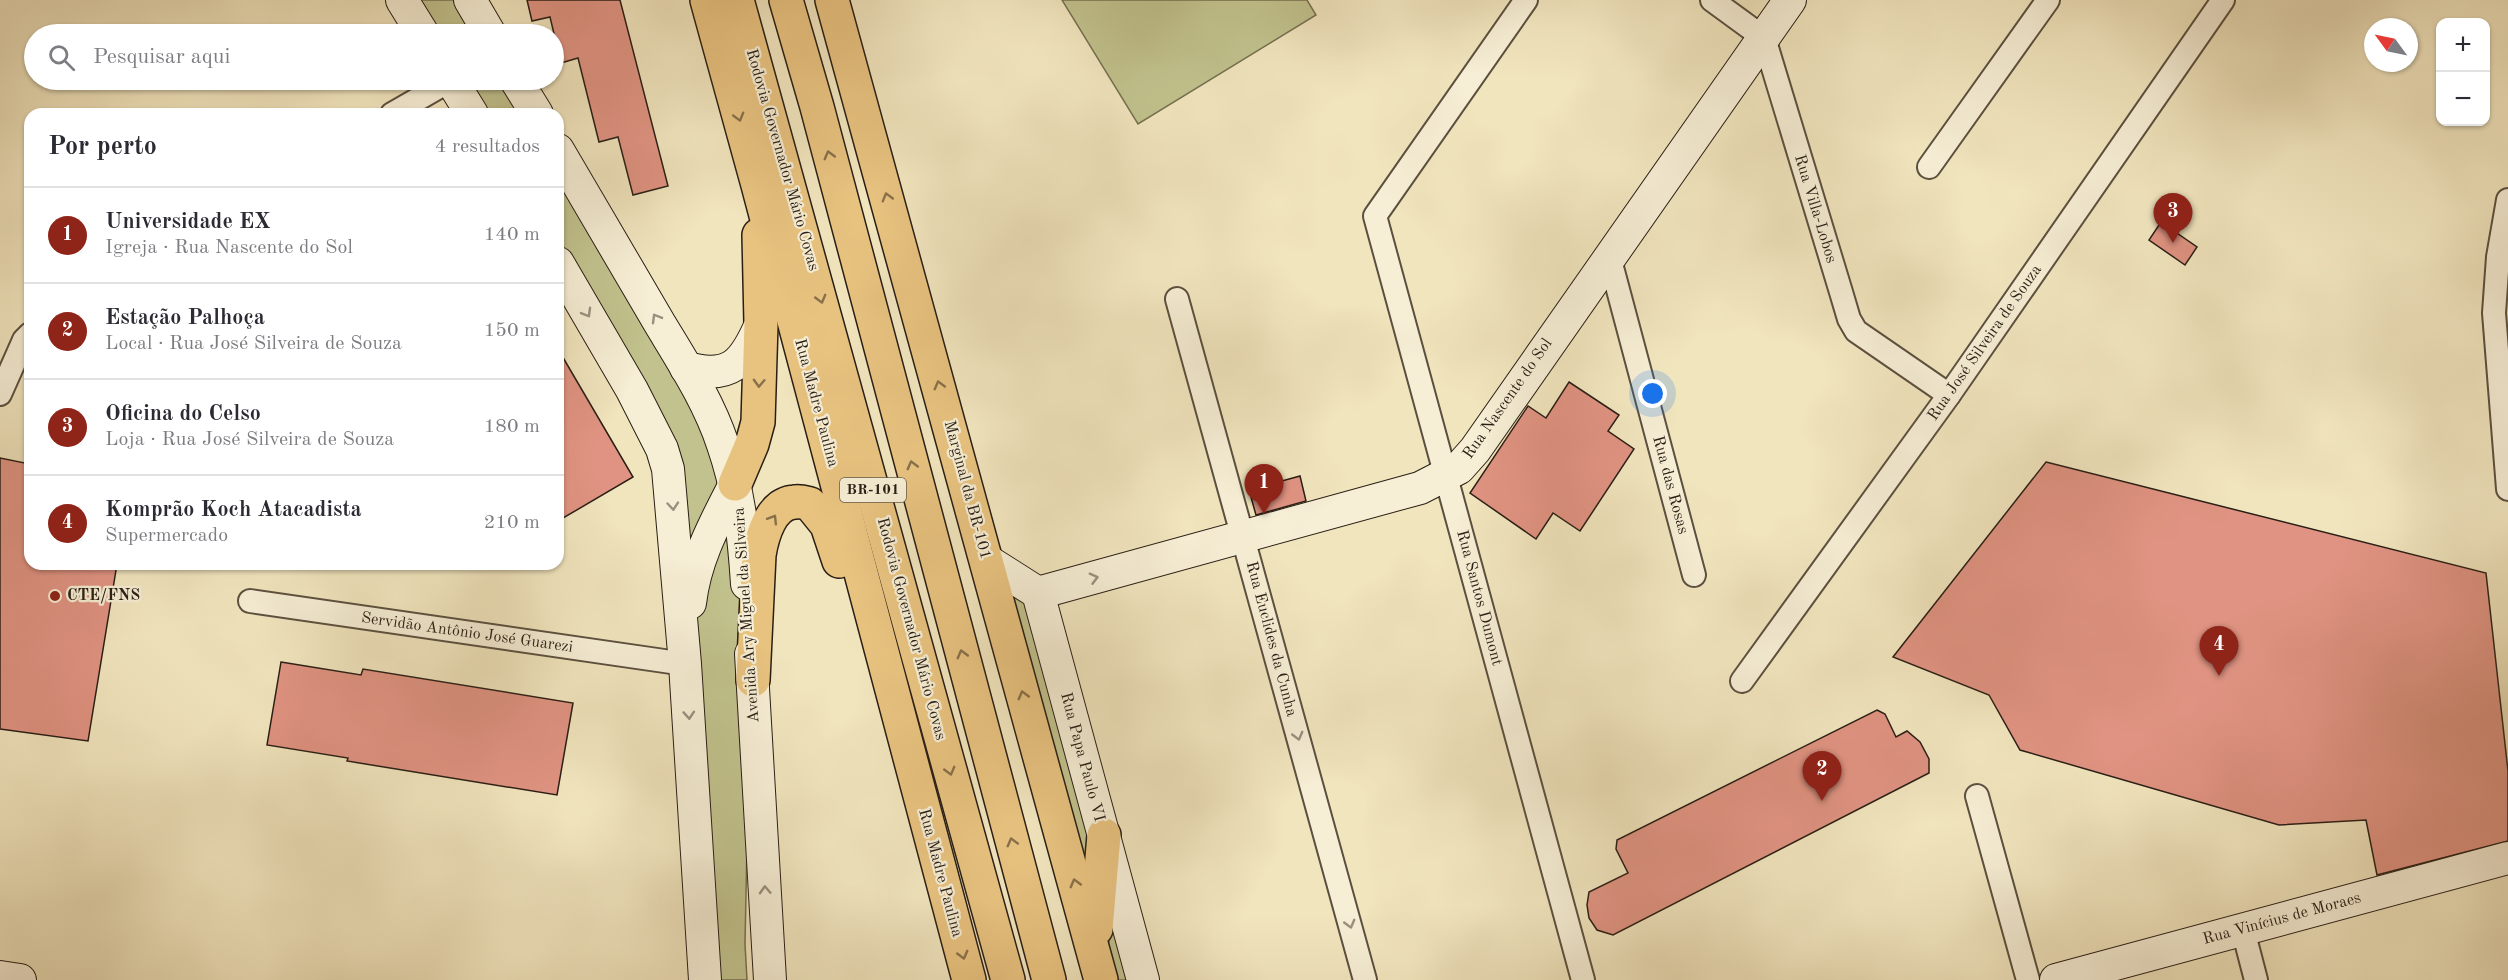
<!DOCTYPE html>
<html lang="pt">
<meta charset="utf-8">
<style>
:root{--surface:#fff;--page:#f2f2f3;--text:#2b2b33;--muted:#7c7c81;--line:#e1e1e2;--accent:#8f2418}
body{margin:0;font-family:"Old Standard TT",serif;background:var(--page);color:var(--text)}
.controls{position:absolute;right:18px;top:18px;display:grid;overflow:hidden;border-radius:12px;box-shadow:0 2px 4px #0004}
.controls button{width:54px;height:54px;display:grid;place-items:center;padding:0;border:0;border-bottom:2px solid var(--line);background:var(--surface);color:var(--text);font:30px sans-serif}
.compass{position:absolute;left:2364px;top:18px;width:54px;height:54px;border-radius:50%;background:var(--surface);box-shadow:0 2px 4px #0004;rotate:303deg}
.you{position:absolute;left:1653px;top:394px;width:21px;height:21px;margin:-15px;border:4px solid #fff;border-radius:50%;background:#1a73e8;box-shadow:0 0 0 9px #1a73e833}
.badge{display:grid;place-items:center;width:39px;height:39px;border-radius:50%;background:var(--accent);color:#fff;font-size:20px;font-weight:700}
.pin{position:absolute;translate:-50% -50px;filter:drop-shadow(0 2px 3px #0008)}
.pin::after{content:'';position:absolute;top:32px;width:21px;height:18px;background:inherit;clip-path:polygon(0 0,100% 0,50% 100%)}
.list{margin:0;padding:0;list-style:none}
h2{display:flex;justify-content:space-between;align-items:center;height:78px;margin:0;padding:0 24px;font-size:26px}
h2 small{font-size:20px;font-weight:400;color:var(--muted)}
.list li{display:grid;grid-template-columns:39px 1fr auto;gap:18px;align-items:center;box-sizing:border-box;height:96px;padding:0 24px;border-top:2px solid var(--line)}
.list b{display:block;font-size:22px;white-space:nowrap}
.list p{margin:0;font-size:20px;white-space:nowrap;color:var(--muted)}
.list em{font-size:20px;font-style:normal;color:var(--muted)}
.icon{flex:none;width:33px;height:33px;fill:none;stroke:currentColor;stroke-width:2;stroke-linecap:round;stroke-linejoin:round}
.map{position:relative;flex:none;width:2508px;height:980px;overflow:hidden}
.search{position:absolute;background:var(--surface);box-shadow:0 2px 4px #0004;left:24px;top:24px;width:540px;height:66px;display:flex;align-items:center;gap:15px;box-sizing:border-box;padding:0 21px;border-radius:33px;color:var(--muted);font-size:22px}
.panel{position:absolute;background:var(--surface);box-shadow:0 2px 4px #0004;left:24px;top:108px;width:540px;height:462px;border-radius:18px}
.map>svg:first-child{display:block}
.green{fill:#c1c28d;stroke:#757051;stroke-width:1.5}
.building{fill:#e09382;stroke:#291e15;stroke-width:1.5}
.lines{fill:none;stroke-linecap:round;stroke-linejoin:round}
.street-casing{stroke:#5b503f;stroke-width:26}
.secondary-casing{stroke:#291e15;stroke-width:34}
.primary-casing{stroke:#291e15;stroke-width:36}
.highway-casing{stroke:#291e15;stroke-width:36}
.street{stroke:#f6eed5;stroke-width:22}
.secondary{stroke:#f6eed5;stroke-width:32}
.primary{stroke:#e8c27f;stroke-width:33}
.highway{stroke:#e8c27f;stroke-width:33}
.oneway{stroke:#88704a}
.oneway2{stroke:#9a907f}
.poi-dot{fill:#8f2418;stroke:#f6eed5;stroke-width:2}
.labels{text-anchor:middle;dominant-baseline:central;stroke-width:4.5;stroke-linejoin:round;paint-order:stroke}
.shield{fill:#f6eed5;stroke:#665c4f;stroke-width:1.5}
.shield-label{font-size:15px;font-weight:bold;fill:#291e15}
.street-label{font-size:16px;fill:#291e15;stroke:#f6eed5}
.poi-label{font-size:16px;font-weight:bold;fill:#291e15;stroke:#f6eed5;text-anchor:start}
</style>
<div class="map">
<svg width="2508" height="980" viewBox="0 0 2508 980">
<rect width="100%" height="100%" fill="#f1e5be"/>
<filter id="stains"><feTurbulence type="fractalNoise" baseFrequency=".00333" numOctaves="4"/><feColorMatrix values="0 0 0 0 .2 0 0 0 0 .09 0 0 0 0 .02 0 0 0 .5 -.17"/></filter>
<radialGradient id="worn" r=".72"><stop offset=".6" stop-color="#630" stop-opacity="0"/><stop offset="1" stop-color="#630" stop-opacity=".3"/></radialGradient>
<g class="green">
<polygon points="416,0 462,0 482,34 437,34"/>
<polygon points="1062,0 1307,0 1316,15 1138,124"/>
<polygon points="464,80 509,80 530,114 484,114"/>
<polygon points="558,161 667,343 729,481 689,554 634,368 558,239"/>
<polygon points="717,528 739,543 749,744 745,944 747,980 718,980 695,603"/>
<polygon points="1006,579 1035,602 1093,829 1087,900"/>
<polygon points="1115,893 1139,980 1117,980 1108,948"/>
</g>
<g class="building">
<polygon points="527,0 620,0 668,186 633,195 618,137 599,142 578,58 561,63 550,17 532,21"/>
<polygon points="2161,222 2197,247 2185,265 2149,240"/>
<polygon points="558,349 633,477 558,521"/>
<polygon points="1569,382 1619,415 1608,431 1634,449 1580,531 1553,513 1536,539 1470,493 1528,406 1546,418"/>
<polygon points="0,458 30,464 30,564 117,564 88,741 0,729"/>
<polygon points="2046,462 2486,573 2508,771 2508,841 2377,875 2366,820 2279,825 2020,750 1989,695 1893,657"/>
<polygon points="1300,476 1306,501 1256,515 1249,490"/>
<polygon points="281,662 361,675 363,669 573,703 557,795 347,761 348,758 267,745"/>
<polygon points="1877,710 1885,714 1896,737 1907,731 1920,742 1929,759 1929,773 1613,935 1597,930 1589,918 1587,905 1589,892 1628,873 1616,849 1617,840"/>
</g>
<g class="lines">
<defs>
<g id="street">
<polyline points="1526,0 1375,216 1583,980"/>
<polyline points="1712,0 1764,38 1841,292 1849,319 1856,331 1949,395"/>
<polyline points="392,114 451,80"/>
<polyline points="1929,167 2048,0"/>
<polyline points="2508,200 2498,257 2494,313 2508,489"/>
<polyline points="1609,256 1694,575"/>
<polyline points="1177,299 1365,980"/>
<polyline points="0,394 24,340 30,334"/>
<polyline points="250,601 685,664"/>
<polyline points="1742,681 1949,395 2223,0"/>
<polyline points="1977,796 2028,980"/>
<polyline points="2243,930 2256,980"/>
</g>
<g id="secondary">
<polyline points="402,0 423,34"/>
<polyline points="470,0 490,34"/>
<polyline points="451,80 472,114"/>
<polyline points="516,80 537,114"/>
<path d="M558 150C592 208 626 266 660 324 683 362 709 402 723 445 739 491 744 536 747 584"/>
<polyline points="558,263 632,390 662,449 668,469 685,664 705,980"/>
<path d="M686 368C731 380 744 363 761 324"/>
<polyline points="986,560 1038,593 1143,980"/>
<polyline points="1038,593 1420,488 1459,468 1475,450 1790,0"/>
<path d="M690 603C695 559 715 523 735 484"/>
<polyline points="751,654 770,980"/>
<polyline points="0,977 20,980"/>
<polyline points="2056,980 2508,858"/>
</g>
<g id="primary">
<polyline points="707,0 758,185 969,980"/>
<polyline points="832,0 1101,980"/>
<polyline points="735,484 752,444 758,422 761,324 759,235"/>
<path d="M753 680 759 555C762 536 771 503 795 502 800 501 806 503 810 504L827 525 839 561"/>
<polyline points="1096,929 1104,835"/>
</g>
<g id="highway">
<polyline points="737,0 1008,980"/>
<polyline points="786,0 817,107 1049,980"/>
</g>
</defs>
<use href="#street" class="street-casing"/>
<use href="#secondary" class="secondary-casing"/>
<use href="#primary" class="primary-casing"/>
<use href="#highway" class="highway-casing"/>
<use href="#street" class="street"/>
<use href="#secondary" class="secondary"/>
<use href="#primary" class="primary"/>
<use href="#highway" class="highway"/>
</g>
<defs><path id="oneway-chevron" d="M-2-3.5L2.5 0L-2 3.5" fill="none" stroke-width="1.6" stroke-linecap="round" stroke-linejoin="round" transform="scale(1.5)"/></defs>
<g class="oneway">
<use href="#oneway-chevron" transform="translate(739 117) rotate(74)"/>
<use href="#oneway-chevron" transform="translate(829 155) rotate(-105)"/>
<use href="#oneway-chevron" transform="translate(887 197) rotate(-106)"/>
<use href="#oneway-chevron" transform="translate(821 299) rotate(75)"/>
<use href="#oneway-chevron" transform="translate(759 383) rotate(92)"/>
<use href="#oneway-chevron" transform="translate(939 385) rotate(-105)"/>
<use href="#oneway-chevron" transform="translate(912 465) rotate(-105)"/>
<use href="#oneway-chevron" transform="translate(773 519) rotate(-58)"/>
<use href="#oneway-chevron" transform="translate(962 654) rotate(-105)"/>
<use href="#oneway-chevron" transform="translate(1023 695) rotate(-105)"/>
<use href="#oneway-chevron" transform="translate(950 771) rotate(75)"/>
<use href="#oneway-chevron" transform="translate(1012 842) rotate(-105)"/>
<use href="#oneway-chevron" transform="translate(1075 883) rotate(-105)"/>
<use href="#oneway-chevron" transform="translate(963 955) rotate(75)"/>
</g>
<g class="oneway2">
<use href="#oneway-chevron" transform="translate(587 313) rotate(60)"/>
<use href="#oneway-chevron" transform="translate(656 318) rotate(-120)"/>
<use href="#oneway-chevron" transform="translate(673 506) rotate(85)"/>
<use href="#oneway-chevron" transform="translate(1094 578) rotate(-15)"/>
<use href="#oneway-chevron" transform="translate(689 715) rotate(86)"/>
<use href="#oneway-chevron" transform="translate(1298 736) rotate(75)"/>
<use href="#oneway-chevron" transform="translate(765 890) rotate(-93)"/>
<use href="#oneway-chevron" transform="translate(1350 924) rotate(75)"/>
</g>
<circle class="poi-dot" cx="55" cy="596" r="6"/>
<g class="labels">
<rect class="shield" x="840" y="478" width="66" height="24" rx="4.5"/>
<g class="shield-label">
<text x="873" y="490">BR-101</text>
</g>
<g class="street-label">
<text transform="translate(782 160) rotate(74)">Rodovia Governador Mário Covas</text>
<text transform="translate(1815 209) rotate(73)">Rua Villa-Lobos</text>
<text transform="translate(1985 343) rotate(-55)">Rua José Silveira de Souza</text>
<text transform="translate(1508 399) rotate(-55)">Rua Nascente do Sol</text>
<text transform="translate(816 403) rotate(75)">Rua Madre Paulina</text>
<text transform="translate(1670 485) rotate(75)">Rua das Rosas</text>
<text transform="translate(967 490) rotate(75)">Marginal da BR-101</text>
<text transform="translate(1479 598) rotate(75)">Rua Santos Dumont</text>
<text transform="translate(747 615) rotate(-94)">Avenida Ary Miguel da Silveira</text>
<text transform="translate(911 629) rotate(75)">Rodovia Governador Mário Covas</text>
<text transform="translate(467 633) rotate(8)">Servidão Antônio José Guarezi</text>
<text transform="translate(1271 639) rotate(75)">Rua Euclides da Cunha</text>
<text transform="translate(1082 757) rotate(75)">Rua Papa Paulo VI</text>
<text transform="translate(940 873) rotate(75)">Rua Madre Paulina</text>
<text transform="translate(2282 919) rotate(-15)">Rua Vinícius de Moraes</text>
</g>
<g class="poi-label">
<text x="67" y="596">CTE/FNS</text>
</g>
</g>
<rect width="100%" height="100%" filter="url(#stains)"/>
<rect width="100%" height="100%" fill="url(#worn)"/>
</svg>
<div class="controls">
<button>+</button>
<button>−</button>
</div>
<svg class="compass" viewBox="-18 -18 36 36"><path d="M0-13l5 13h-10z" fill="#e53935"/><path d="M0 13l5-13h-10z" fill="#7c7c81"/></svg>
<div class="you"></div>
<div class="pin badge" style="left:1264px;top:514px">1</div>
<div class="pin badge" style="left:1822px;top:801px">2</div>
<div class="pin badge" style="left:2173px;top:243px">3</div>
<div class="pin badge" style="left:2219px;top:676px">4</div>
<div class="search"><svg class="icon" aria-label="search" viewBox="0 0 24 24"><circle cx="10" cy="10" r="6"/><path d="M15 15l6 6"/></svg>Pesquisar aqui</div>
<section class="panel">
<h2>Por perto<small>4 resultados</small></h2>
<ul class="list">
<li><span class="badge">1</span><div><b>Universidade EX</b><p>Igreja · Rua Nascente do Sol</p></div><em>140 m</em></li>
<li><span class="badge">2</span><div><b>Estação Palhoça</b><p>Local · Rua José Silveira de Souza</p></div><em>150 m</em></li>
<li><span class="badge">3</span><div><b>Oficina do Celso</b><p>Loja · Rua José Silveira de Souza</p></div><em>180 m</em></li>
<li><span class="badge">4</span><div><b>Komprão Koch Atacadista</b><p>Supermercado</p></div><em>210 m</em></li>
</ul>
</section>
</div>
